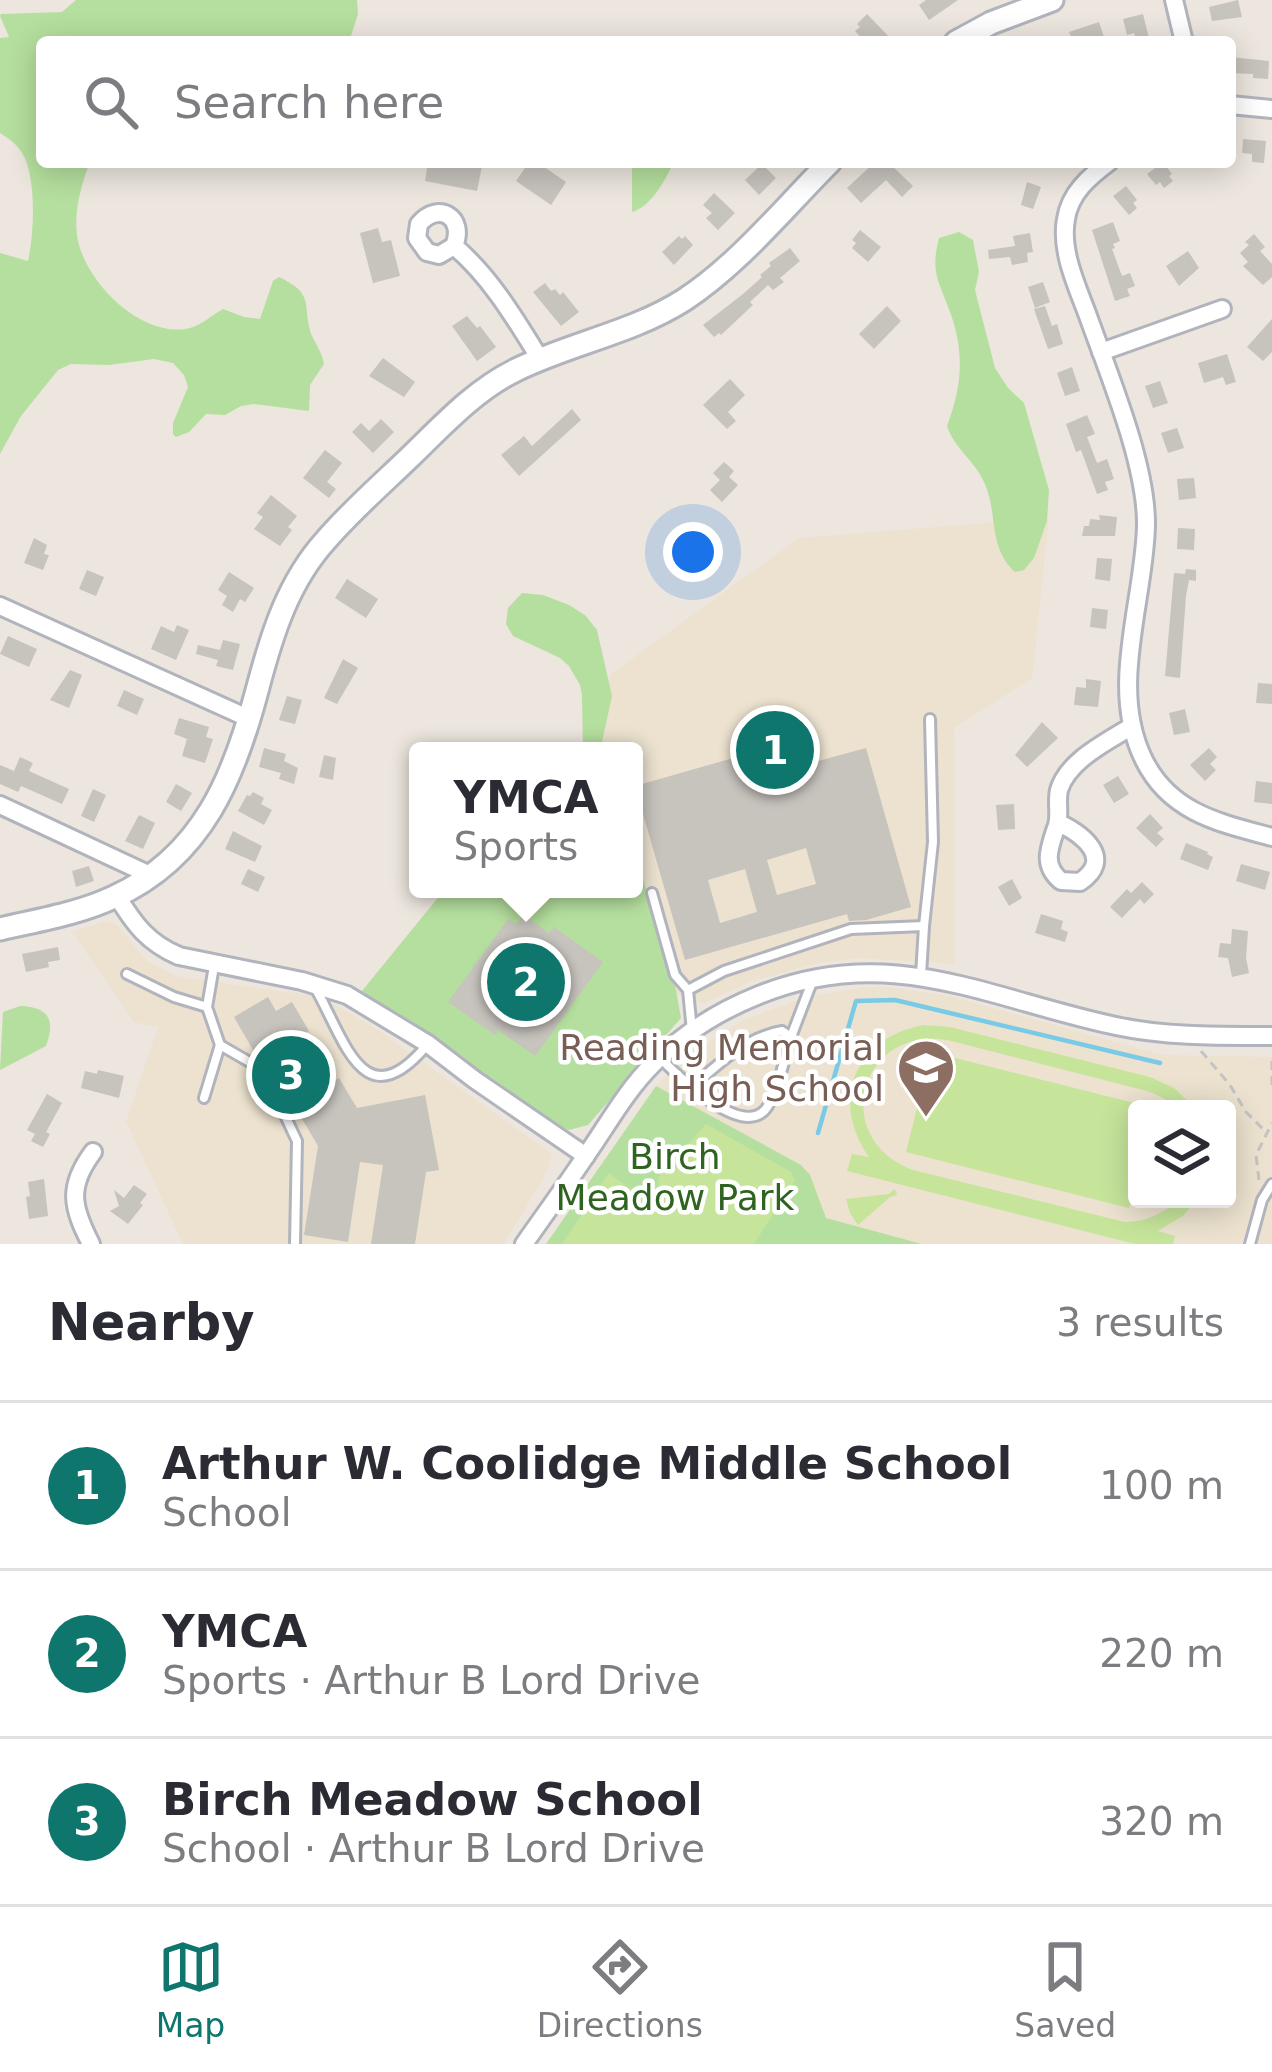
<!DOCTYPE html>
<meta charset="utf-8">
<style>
:root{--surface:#fff;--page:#f7f7f7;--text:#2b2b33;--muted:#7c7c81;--line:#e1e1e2;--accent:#0f766e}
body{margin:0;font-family:"DejaVu Sans",sans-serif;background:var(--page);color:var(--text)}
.controls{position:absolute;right:36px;bottom:36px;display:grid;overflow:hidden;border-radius:12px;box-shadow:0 6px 30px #0003}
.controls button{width:108px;height:108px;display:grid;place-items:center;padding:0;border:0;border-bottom:3px solid var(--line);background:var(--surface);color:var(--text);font:60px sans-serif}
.you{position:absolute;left:693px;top:552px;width:42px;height:42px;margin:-30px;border:9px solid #fff;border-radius:50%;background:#1a73e8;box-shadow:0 0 0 18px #1a73e833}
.badge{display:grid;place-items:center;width:78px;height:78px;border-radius:50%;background:var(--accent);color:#fff;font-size:39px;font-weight:700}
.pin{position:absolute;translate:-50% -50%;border:6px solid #fff;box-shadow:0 3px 12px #0006}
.popup{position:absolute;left:409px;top:742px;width:234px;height:156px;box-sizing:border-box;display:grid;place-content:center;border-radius:12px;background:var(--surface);filter:drop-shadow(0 3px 9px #0005);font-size:39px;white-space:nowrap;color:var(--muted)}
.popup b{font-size:45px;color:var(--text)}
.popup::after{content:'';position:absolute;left:50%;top:100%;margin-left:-24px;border:24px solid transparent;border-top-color:var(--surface)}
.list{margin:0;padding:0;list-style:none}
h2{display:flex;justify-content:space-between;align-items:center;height:156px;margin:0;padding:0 48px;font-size:51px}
h2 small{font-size:39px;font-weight:400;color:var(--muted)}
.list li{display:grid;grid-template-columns:78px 1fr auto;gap:36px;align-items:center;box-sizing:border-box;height:168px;padding:0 48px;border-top:3px solid var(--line)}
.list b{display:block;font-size:45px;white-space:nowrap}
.list p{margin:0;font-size:39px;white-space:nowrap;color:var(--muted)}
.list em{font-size:39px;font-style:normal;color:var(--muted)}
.icon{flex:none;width:66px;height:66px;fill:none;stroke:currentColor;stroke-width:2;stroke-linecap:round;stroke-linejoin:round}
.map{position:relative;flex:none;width:1272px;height:1244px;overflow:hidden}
.search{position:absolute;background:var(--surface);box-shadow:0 6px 30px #0003;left:36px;right:36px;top:36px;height:132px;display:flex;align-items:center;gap:30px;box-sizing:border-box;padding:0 42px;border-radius:12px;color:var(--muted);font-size:45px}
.sheet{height:660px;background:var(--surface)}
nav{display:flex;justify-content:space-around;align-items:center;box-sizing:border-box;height:168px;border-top:3px solid var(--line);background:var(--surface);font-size:33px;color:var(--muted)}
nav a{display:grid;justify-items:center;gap:6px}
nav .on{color:var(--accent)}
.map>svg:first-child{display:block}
.education{fill:#ece2cf;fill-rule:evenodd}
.green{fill:#b5df9e}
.pitch{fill:#c6e59b}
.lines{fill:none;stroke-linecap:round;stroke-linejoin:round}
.stream{stroke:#78cae7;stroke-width:4.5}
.building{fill:#c7c3bd;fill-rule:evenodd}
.service-casing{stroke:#b1b4bd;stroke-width:14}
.minor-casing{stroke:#b1b4bd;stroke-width:22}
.tertiary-casing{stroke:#b1b4bd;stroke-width:27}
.path{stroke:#c4c4c4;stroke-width:3;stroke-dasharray:9 6;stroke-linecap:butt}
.service{stroke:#fff;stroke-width:8}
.minor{stroke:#fff;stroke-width:16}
.tertiary{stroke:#fff;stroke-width:21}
.labels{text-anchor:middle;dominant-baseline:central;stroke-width:9;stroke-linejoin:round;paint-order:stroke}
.education-label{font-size:36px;fill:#785e54;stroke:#fff;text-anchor:end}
.park-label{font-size:36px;fill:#2e641f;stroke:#fff}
</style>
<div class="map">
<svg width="1272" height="1244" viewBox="0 0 1272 1244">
<rect width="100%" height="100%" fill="#ece6de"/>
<g class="education">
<polygon points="1049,518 1032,678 954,728 955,964 860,958 818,963 752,981 703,1004 654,985 634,889 634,751 595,751 611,674 799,538"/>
<polygon points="106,921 117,925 147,961 179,977 309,995 339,1007 375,1028 552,1154 544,1177 504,1244 183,1244 126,1121 158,1028 134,1022 72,932"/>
<path d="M866 987H887L949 996 1163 1055 1272 1057V1244H922L826 1218 801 1165 656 1086 690 1053 744 1020 805 997ZM1137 1109H1227V1199H1137Z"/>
</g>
<g class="green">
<path d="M76 0H357L358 14 349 42H42V162H90C81 185 74 211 77 235 83 281 142 340 190 328 202 325 212 315 223 309L244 317 260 319 273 281 279 277C317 295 301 306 312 336 317 346 322 353 324 364L310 385 309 411 254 404 241 406 225 415 206 414 189 432 176 437 173 434V423L188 387 184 375 173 363 154 359 109 365 71 364 58 370 21 416 0 454V253L28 261C34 235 37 176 22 153 17 144 8 138 0 133V38L9 37 0 16 1 14 62 12Z"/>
<path d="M632 162H674C665 180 652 206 632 212Z"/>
<path d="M959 232 973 240 979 272 975 290 995 368 1008 388 1024 403 1049 490 1047 521 1034 558 1024 570 1015 572C987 546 999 515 984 482 975 461 954 448 947 426 962 386 965 353 950 312 939 281 930 273 939 238Z"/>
<polygon points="522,593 543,595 569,605 585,615 597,630 612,696 600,751 583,751 582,695 580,685 569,666 560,658 513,636 506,624 508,608"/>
<polygon points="634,875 643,879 674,979 681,1018 588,1125 569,1130 554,1125 362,991 445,889 634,889"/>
<path d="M20 1006C48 1007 56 1019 46 1046L0 1070 3 1012Z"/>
<polygon points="656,1086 801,1165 810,1175 826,1218 922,1244 546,1244"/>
</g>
<g class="pitch">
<path d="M924 1025 950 1027 1150 1077 1174 1088 1196 1109C1173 1109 1168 1098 1147 1091L947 1040C859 1026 829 1139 913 1170L1125 1222C1161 1222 1170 1199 1197 1199L1184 1215 1158 1231 1175 1236 1173 1244H1135L847 1171 852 1154 869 1157C829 1101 855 1037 924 1025Z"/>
<polygon points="931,1052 1154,1108 1137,1109 1137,1176 1129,1208 906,1152"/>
<polygon points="706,1124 791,1172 795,1180 754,1244 562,1244 609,1173 662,1212 658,1178"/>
<polygon points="895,1189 897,1195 890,1197 858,1225 850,1213 846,1199 889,1194"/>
</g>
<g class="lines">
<polyline class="stream" points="818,1133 856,1001 895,1000 1160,1063"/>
</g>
<g class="building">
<polygon points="926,0 958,0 929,20 919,5"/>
<polygon points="1238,0 1242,17 1212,21 1209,7"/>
<polygon points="867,14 894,42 865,42 855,31 860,27 857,24"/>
<polygon points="1143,14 1150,42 1137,42 1134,33 1127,35 1123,19"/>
<polygon points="1099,22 1105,40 1073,42 1069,32"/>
<polygon points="1230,57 1269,61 1268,79 1253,78 1253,74 1230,73"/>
<polygon points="1243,139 1266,141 1264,163 1252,162 1252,154 1242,153"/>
<polygon points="428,162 445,166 446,162 461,162 482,166 477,191 425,181"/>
<polygon points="529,162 537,162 566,182 551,205 516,181"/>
<polygon points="875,162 888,162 913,186 902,197 886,180 861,203 847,188"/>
<polygon points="1163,162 1172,174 1169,176 1173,181 1164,188 1160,182 1156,185 1147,174"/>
<polygon points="762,164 776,178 759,195 745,180"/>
<polygon points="1027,182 1041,187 1033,209 1021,205"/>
<polygon points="1126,186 1137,200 1133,203 1137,208 1129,215 1113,196"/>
<polygon points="714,193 735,213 718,230 706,218 712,213 703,205"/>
<polygon points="1113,222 1120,241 1113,244 1115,248 1112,249 1122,276 1130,273 1135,286 1127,289 1130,296 1115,301 1092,230"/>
<polygon points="378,228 382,242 391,240 400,276 373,283 360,233"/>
<polygon points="860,230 881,247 868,262 852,248 856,243 852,240"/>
<polygon points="1030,233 1033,252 1027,253 1028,262 1012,265 1010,257 989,259 988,250 1015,246 1013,236"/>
<polygon points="1254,234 1265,247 1260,251 1272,264 1272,277 1263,285 1243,266 1248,262 1240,253 1249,245 1245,242"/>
<polygon points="679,236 682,239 685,236 693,245 674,265 662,252"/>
<polygon points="790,248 800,261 780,278 784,282 773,290 768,285 750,302 753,305 721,335 719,333 714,337 703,325 743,294 762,277 760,275 771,266 769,263"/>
<polygon points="1188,251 1199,268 1179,286 1166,266"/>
<polygon points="1043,282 1050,302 1035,308 1028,287"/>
<polygon points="545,283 551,291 555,289 560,295 563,292 579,312 561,326 533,292"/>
<polygon points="887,306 901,321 874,349 859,334"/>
<polygon points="1045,306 1052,326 1057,324 1063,344 1048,349 1034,309"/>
<polygon points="467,316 477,328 480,326 496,347 477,361 452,326"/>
<polygon points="1272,319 1272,352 1263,361 1247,347"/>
<polygon points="1227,354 1236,382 1226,385 1223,377 1204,383 1198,363"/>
<polygon points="383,358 415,382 404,397 369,376"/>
<polygon points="1072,367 1080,391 1065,396 1057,373"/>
<polygon points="730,379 745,395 728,412 736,421 727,429 703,405"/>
<polygon points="1160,381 1168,403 1153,408 1145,386"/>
<polygon points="572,409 581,420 519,476 501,455 524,436 532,446"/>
<polygon points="1087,415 1095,434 1087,437 1097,463 1107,459 1114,479 1105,482 1108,490 1097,494 1081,450 1076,452 1066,424"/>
<polygon points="381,419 394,432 373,453 352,432 361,423 369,431"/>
<polygon points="1177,428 1184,448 1168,453 1161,433"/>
<polygon points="325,450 342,463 327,482 336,489 329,498 303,478"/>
<polygon points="724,462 734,471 729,477 738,485 722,502 710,490 720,480 713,473"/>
<polygon points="1194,478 1196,498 1179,500 1177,479"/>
<polygon points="271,495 297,516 288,527 292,530 280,546 254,529 263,517 257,513"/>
<polygon points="1099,515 1117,517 1115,536 1082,536 1084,526 1089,526 1090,519 1100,520"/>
<polygon points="1178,528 1195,529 1194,550 1177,549"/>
<polygon points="34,538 47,545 44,554 49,555 43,570 24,563"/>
<polygon points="1097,558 1112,559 1110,581 1095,579"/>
<polygon points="1186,569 1196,570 1196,581 1189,580 1186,596 1180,678 1165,676 1174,573 1185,574"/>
<polygon points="87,570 104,577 96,596 79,589"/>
<polygon points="229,572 254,588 245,602 240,599 233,612 222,605 227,596 218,590"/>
<polygon points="347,579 378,599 366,618 335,598"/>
<polygon points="1092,608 1108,610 1106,629 1090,627"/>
<polygon points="177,625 189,630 176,660 151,649 161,626 174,632"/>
<polygon points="8,636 37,649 29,667 0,654"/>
<polygon points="223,640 240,644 233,670 216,666 218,660 196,654 198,645 220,650"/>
<polygon points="343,659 358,668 337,704 324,698"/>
<polygon points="70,670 82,675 69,708 50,700"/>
<polygon points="1086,679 1101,681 1098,707 1074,705 1076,687 1086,688"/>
<polygon points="1258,683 1272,684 1272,704 1256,703"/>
<polygon points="124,690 144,699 137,715 117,706"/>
<polygon points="287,696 302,700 295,724 279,720"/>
<polygon points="1185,709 1190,732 1174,735 1169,713"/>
<polygon points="179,718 209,727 206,737 213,739 205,763 182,756 187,739 174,734"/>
<polygon points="1042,722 1058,738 1027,767 1015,755"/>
<path d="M793 741 800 766 866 748 911 907 866 920 849 921 847 914 685 960 635 786ZM806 848 816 884 777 895 767 860ZM745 869 757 912 720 923 708 880Z"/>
<polygon points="264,748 286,754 284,761 298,768 294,784 279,779 281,773 259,767"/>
<polygon points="1209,748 1217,757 1210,764 1216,770 1205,781 1190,765"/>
<polygon points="324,755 336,758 333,780 319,777"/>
<polygon points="20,757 33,763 29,771 69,789 62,804 21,786 18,792 0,784 0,765 14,771"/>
<polygon points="1118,776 1129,794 1114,803 1103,785"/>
<polygon points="1256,781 1272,783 1272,804 1254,802"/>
<polygon points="176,784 192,793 181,811 166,802"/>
<polygon points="93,789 106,795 94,822 81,816"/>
<polygon points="253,792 264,798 261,804 272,810 264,825 238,811 247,795 250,796"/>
<polygon points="1014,804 1015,829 998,830 996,805"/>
<polygon points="1150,814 1163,828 1157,833 1164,839 1156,847 1136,828"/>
<polygon points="139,815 155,823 143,849 125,841"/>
<polygon points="233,831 262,846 255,862 225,849"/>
<polygon points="1186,843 1208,852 1207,854 1213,857 1208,870 1180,859"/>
<polygon points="1241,864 1270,872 1265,890 1236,881"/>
<polygon points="89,866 94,881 76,887 72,871"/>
<polygon points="248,869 265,877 258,892 241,884"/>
<polygon points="1012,879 1022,898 1009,906 998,887"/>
<polygon points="1142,882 1154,894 1144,904 1140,899 1122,918 1110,907 1127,889 1131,893"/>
<polygon points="1041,914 1063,921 1061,929 1068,932 1065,942 1035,933"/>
<polygon points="523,915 549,933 554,927 603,962 535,1056 498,1030 495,1035 448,1002 508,919 516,924"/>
<polygon points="1232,929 1248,931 1246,958 1249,973 1232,977 1228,958 1218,957 1220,943 1231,944"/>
<polygon points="58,947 60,960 48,962 49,967 26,972 22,954"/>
<polygon points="268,997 276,1011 292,1002 309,1031 303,1035 331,1083 339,1078 357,1108 425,1095 439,1170 426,1172 415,1244 371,1244 383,1165 360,1162 348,1242 304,1235 318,1146 264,1054 257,1057 234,1017"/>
<polygon points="98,1070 124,1076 119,1098 81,1088 85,1071 97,1074"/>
<polygon points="47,1094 62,1103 46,1132 50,1134 43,1147 31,1141 35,1134 27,1130"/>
<polygon points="44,1179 48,1216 29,1219 26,1197 30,1196 28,1182"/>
<polygon points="134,1185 147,1194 140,1203 143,1205 128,1224 110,1211 119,1206 114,1190 124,1198"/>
</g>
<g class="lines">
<defs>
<g id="service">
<polyline points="652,893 675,975 688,990"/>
<polyline points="924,926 933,842 930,719"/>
<polyline points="127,974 174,997 207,1007"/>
<path d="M317 991C346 1044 365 1119 427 1045"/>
<polyline points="692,1031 688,990 724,971 851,929 924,926 921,975"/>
<polyline points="791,1037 812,982"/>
<polyline points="220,1045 253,1064 266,1075 297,1141 295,1244"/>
<path d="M660 1058C678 1076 740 1137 765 1110 777 1096 785 1056 791 1037L782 1031C746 1037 717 1065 691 1088"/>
<polyline points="204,1098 220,1045 207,1007 214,966"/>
<polyline points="1250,1244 1262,1200 1272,1184"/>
</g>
<g id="minor">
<polyline points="1174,0 1184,42"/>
<polyline points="1230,105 1272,109"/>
<path d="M1109 162C1089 177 1070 193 1066 219 1060 251 1077 286 1088 316 1109 375 1147 465 1146 526 1144 603 1108 688 1144 760 1170 813 1220 823 1272 837"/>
<path d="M454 246 439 255 427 252 417 238 419 224C438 201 466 217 454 246 490 276 516 320 540 359"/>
<polyline points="1101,352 1222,309"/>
<polyline points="0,606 250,719"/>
<polyline points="0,805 152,876"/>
<path d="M1059 823C1084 835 1114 859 1080 882L1061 881C1042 865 1049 849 1056 828 1061 817 1056 803 1059 790 1068 760 1107 742 1132 726"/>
<path d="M117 896C134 924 148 943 179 956L302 981 347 995 428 1044 475 1080 586 1156"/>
<path d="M91 1244C72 1207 67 1187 93 1152"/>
<path d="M524 1244C545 1214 567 1184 587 1154 608 1124 626 1091 652 1065 682 1034 719 1011 759 995 891 942 988 999 1116 1026 1167 1037 1221 1036 1272 1036"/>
</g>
<g id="tertiary">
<polyline points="956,42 991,23 1052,0"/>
<path d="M0 929C38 920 78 914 114 897 203 857 235 775 258 687 272 634 288 582 326 540 352 510 382 484 411 456 443 425 475 390 516 370 571 343 632 333 684 300 739 264 784 208 830 162"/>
</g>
</defs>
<use href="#service" class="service-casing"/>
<use href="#minor" class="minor-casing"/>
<use href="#tertiary" class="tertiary-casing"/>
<g class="path">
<polyline points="1201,1051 1230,1085 1246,1112 1267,1133"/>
<polyline points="1272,1061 1272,1085"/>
<polyline points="1259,1180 1256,1155 1272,1123"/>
</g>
<use href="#service" class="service"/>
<use href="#minor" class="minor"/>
<use href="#tertiary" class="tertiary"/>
</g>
<defs>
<symbol id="school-pin" viewBox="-11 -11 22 30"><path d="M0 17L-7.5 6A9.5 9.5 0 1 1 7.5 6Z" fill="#8d6e63" stroke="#fff"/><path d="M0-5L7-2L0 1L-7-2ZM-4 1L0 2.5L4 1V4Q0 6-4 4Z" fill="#fff"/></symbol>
</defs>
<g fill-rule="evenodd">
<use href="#school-pin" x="893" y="1035" width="66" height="90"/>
</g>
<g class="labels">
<g class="education-label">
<text x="884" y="1047">Reading Memorial<tspan x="884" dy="41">High School</tspan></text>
</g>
<g class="park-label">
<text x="675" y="1156">Birch<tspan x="675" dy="41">Meadow Park</tspan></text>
</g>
</g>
</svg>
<div class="controls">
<button><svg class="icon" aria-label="layers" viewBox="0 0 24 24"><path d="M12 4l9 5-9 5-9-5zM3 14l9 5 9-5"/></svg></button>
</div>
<div class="you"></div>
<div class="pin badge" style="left:775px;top:750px">1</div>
<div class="pin badge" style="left:526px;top:982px">2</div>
<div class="popup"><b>YMCA</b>Sports</div>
<div class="pin badge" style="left:291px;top:1075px">3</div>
<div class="search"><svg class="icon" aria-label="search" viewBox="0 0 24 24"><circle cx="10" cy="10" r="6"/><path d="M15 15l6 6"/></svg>Search here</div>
</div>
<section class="sheet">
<h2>Nearby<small>3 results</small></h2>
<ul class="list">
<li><span class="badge">1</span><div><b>Arthur W. Coolidge Middle School</b><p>School</p></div><em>100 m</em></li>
<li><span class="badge">2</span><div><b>YMCA</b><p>Sports · Arthur B Lord Drive</p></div><em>220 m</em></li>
<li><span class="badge">3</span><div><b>Birch Meadow School</b><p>School · Arthur B Lord Drive</p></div><em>320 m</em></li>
</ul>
</section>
<nav>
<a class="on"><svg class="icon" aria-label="map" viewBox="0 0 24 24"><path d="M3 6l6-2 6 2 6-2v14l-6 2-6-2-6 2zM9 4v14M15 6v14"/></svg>Map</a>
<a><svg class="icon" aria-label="directions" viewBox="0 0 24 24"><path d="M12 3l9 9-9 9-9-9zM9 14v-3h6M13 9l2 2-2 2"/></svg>Directions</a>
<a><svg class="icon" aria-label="saved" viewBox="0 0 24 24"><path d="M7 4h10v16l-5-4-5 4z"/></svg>Saved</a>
</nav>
